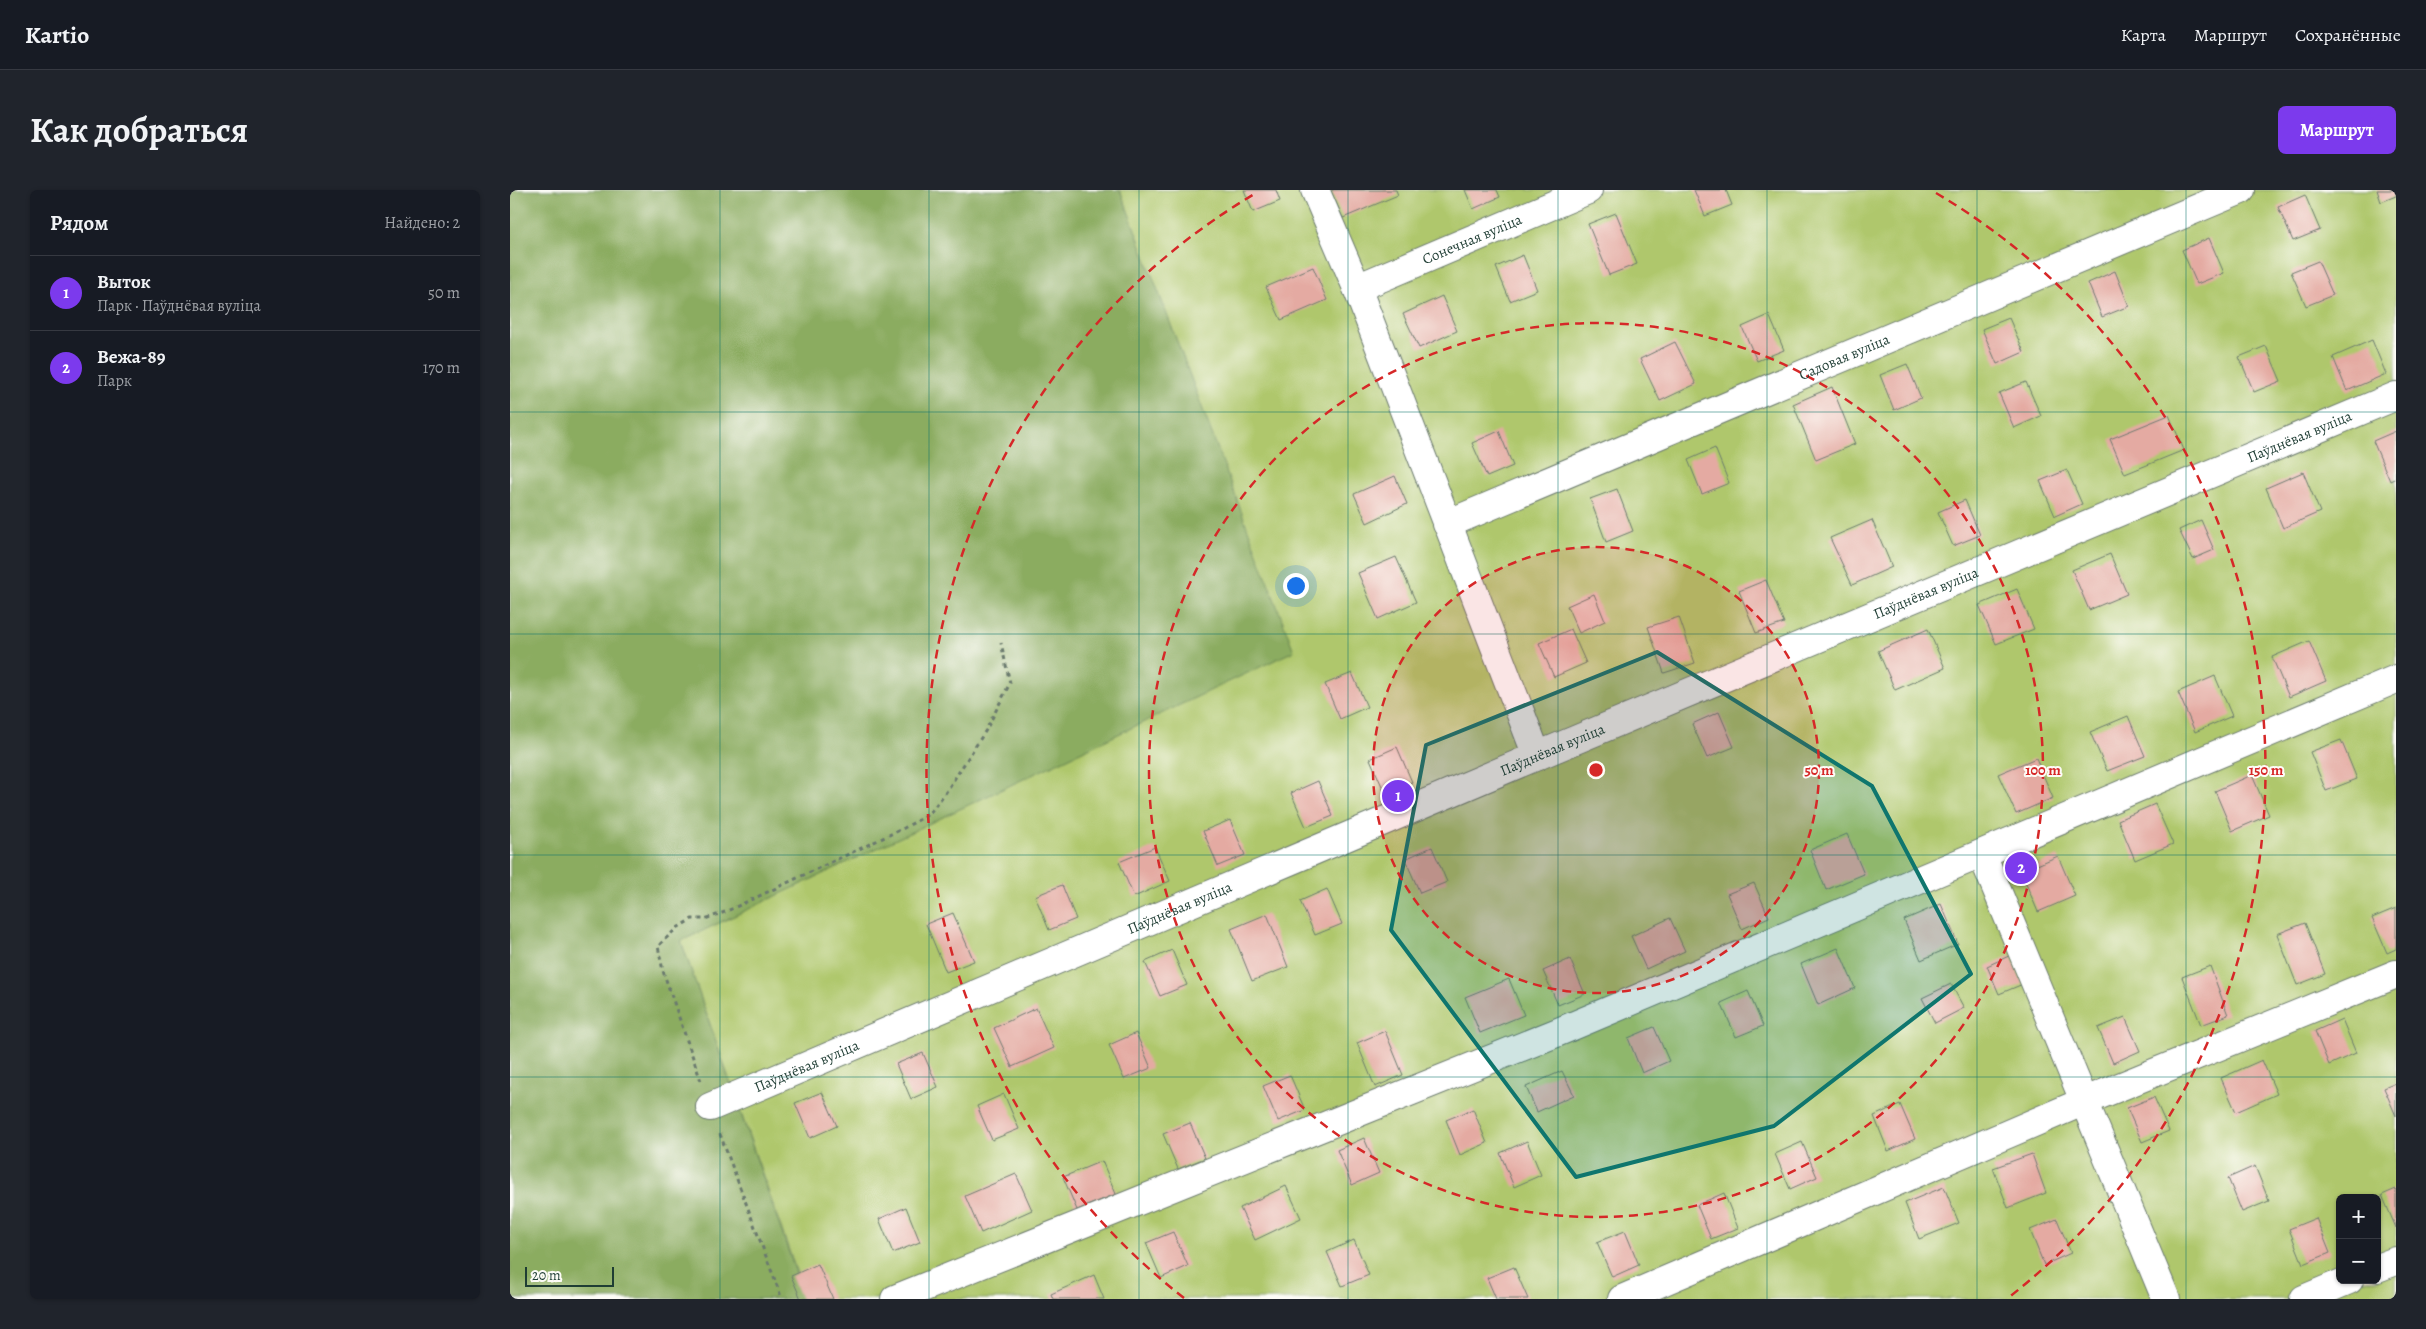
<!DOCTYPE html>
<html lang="ru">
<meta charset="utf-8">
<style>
:root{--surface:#171b24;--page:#20242c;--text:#f1f3f6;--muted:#9ea1a6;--line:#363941;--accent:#7c3aed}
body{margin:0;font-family:Alegreya,serif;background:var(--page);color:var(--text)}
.controls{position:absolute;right:15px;bottom:15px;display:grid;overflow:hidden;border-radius:8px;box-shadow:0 1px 4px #0004}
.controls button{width:45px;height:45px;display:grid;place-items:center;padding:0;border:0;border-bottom:1px solid var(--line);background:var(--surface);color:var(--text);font:25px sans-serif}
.scale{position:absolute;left:15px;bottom:12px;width:89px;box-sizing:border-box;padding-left:5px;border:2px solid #1f3d34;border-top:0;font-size:14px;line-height:18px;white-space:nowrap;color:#1f3d34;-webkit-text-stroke:4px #fdfcf7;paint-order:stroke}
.you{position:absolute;left:785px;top:395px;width:18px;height:18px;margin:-12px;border:4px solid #fff;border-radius:50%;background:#1a73e8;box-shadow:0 0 0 8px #1a73e833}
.badge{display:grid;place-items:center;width:32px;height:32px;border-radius:50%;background:var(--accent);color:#fff;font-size:16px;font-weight:700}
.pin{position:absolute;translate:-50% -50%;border:2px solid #fff;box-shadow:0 1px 5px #0006}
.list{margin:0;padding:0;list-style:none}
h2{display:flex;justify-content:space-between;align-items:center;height:65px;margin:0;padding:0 20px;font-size:21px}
h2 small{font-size:16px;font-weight:400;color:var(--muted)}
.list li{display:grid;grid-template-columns:32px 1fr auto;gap:15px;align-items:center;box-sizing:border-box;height:75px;padding:0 20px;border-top:1px solid var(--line)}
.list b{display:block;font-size:19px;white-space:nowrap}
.list p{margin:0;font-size:16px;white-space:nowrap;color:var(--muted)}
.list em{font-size:16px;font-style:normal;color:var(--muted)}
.map{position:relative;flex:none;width:1886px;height:1109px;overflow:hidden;border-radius:8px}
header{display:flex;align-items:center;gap:30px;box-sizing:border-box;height:70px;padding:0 25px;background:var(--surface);border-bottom:1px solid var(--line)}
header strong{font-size:24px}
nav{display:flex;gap:28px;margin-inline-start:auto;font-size:18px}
.intro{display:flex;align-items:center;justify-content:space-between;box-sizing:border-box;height:120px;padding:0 30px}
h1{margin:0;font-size:35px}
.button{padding:12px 22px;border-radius:8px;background:var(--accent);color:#fff;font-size:18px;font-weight:700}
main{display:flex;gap:30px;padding:0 30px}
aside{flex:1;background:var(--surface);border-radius:8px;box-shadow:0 1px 4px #0004}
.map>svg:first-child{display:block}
.green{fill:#afc76c;stroke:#678250;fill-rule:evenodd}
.forest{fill:#8bac60;stroke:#55744a}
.building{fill:#e4aaa2}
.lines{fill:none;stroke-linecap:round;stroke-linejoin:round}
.street-casing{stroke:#6b7a6e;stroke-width:30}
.path{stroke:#6b7a6e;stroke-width:3;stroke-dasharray:4 4;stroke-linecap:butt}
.street{stroke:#fff;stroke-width:28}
.marked{fill:#0f766e;fill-opacity:0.2;stroke:#0f766e;stroke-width:4;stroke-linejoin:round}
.grid{fill:none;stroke:#0f766e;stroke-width:1;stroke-opacity:0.55}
.ring{fill:none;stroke:#d62828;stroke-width:2.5;stroke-dasharray:9 6}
.labels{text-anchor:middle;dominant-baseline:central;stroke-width:4;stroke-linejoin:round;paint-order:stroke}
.street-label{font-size:15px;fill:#1f3d34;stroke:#fdfcf7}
.centre{fill:#d62828;stroke:#fdfcf7;stroke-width:2.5}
.ring-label{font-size:15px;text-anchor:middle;font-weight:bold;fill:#d62828;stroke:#fdfcf7;stroke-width:4;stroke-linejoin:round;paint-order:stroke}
</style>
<header>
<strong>Kartio</strong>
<nav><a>Карта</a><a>Маршрут</a><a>Сохранённые</a></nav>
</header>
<div class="intro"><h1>Как добраться</h1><a class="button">Маршрут</a></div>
<main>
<aside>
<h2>Рядом<small>Найдено: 2</small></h2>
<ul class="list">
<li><span class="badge">1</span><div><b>Выток</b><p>Парк · Паўднёвая вуліца</p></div><em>50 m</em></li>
<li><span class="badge">2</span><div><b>Вежа-89</b><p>Парк</p></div><em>170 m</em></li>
</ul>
</aside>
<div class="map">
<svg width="1886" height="1109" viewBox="0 0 1886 1109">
<rect width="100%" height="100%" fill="#fdfcf7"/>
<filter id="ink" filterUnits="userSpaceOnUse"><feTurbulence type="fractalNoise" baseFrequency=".02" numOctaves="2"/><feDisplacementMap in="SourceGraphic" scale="10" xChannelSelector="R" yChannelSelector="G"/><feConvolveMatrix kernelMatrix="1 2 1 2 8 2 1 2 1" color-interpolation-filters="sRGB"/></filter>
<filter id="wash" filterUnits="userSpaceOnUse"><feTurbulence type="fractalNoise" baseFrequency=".0096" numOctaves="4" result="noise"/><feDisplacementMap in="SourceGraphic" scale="20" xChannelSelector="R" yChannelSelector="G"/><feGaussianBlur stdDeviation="1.12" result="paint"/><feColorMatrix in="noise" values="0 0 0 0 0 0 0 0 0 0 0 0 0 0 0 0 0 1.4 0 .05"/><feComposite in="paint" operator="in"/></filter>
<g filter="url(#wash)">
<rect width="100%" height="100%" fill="#f7ecda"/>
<path class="green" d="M610 0H1886V1109H296L171 751 783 461ZM1830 1008H1867V1090H1830Z"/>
<polygon class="forest" points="0,0 610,0 784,461 171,751 295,1109 0,1109"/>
<g id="blocks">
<g class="building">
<polygon points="734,0 766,0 770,11 743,22"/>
<polygon points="824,0 886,0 888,5 833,28 821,1"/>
<polygon points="955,0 987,0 990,7 963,19"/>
<polygon points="1184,0 1216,0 1222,15 1195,26"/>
<polygon points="1867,0 1886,0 1886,6 1871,12"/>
<polygon points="1795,5 1810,40 1783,51 1768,17"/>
<polygon points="1106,23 1127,74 1099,85 1078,34"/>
<polygon points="1699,48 1714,83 1687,94 1672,60"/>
<polygon points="1013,65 1027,100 1000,111 986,77"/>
<polygon points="1808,71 1823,105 1796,116 1781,82"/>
<polygon points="803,77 817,110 771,130 756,97"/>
<polygon points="1605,81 1619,116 1592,127 1578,93"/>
<polygon points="932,106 947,141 909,158 893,124"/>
<polygon points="1259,125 1274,160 1247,171 1232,137"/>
<polygon points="1499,128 1514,162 1487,174 1472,139"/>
<polygon points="1862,150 1876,184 1837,201 1823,167"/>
<polygon points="1165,152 1186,194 1150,211 1130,169"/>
<polygon points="1756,156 1771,191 1744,202 1729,167"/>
<polygon points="1397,174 1411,208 1384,220 1370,185"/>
<polygon points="1516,192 1531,226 1504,238 1489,203"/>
<polygon points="1322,197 1345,254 1306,270 1283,214"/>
<polygon points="1659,225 1674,260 1615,284 1600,249"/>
<polygon points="989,241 1003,276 977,287 962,253"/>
<polygon points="1886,241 1886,288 1880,291 1863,251"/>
<polygon points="1205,258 1219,293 1192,304 1178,270"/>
<polygon points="1557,280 1572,314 1545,326 1530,291"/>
<polygon points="1793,282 1810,322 1773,338 1756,298"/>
<polygon points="885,286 897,314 857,333 844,304"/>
<polygon points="1107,299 1123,341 1096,352 1080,309"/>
<polygon points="1455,310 1470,345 1443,356 1428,322"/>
<polygon points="1362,330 1382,377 1342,395 1320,348"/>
<polygon points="1691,330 1704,360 1683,369 1669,340"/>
<polygon points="1600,364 1617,404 1579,420 1562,380"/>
<polygon points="886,367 906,412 868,429 848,383"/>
<polygon points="1256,390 1274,433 1246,443 1229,401"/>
<polygon points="1507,399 1524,439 1486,454 1469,415"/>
<polygon points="1084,404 1095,431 1069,443 1057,416"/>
<polygon points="1169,427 1185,473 1154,483 1138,437"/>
<polygon points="1061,439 1076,473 1044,487 1029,453"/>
<polygon points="1418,439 1435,478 1385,500 1368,461"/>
<polygon points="1799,451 1816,491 1779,507 1762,467"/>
<polygon points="842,483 857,517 830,529 815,494"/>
<polygon points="1705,486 1722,526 1685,542 1668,502"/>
<polygon points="1209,522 1224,557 1197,568 1182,534"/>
<polygon points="1618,526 1635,566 1597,581 1580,542"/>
<polygon points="1831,550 1847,589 1816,601 1800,562"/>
<polygon points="887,557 902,592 875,603 860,569"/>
<polygon points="1526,568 1543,608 1506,624 1488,584"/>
<polygon points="1742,585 1759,625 1722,641 1705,601"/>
<polygon points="808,591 823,626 796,637 781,603"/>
<polygon points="1645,614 1663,654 1625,670 1608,630"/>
<polygon points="720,630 735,665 708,676 693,641"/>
<polygon points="1337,644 1354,684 1316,700 1300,660"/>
<polygon points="645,657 660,691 624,707 609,672"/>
<polygon points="922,657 937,692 910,703 895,669"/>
<polygon points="1548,666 1565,706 1528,722 1511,682"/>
<polygon points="1244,693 1259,727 1232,739 1217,704"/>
<polygon points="552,695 566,729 539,740 525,706"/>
<polygon points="817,699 832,734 805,745 790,711"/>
<polygon points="1431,714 1448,754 1411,770 1394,730"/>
<polygon points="1886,718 1886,759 1877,763 1862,728"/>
<polygon points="443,723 464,771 436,782 416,734"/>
<polygon points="757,724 778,777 742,791 721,739"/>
<polygon points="1160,728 1175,761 1136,779 1121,746"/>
<polygon points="1795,733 1815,784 1787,795 1767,744"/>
<polygon points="1328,758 1345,798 1308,815 1291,774"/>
<polygon points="662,760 677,795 650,806 635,772"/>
<polygon points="1501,765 1513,794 1489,804 1477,776"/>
<polygon points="1060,769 1075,804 1048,815 1033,781"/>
<polygon points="1700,776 1718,825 1691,835 1672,787"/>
<polygon points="999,789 1014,825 970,843 955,807"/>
<polygon points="1441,794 1454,818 1425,833 1412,808"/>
<polygon points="1238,801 1253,836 1226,847 1211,813"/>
<polygon points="526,818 544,858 502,877 484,838"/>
<polygon points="1615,827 1630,861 1603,873 1588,838"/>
<polygon points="1832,829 1846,863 1819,875 1805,841"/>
<polygon points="1144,837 1159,871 1132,883 1118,848"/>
<polygon points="875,841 893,885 865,897 847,853"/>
<polygon points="626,843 641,878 614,889 599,855"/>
<polygon points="413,863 428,897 401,909 386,874"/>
<polygon points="1752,870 1767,904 1726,922 1711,888"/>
<polygon points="1052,881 1064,905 1027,922 1016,897"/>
<polygon points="780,885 795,920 768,931 753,896"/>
<polygon points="1886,893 1886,926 1874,898"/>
<polygon points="312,902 327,936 300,948 285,913"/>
<polygon points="494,904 509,939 482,950 467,916"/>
<polygon points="1644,907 1659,941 1632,952 1617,918"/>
<polygon points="1390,914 1405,949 1378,961 1364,926"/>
<polygon points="963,919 977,953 950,965 936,930"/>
<polygon points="680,933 695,968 668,979 653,944"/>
<polygon points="854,948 869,983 842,995 827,960"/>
<polygon points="1017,951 1031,985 1004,997 990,963"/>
<polygon points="1292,952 1307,987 1280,999 1265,964"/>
<polygon points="1522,964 1536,1003 1498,1018 1483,978"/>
<polygon points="592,971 606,1004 567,1020 553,987"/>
<polygon points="1745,976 1759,1011 1732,1022 1718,988"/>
<polygon points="506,984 522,1020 471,1043 455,1006"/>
<polygon points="776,996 791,1028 745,1050 730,1018"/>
<polygon points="1434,997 1449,1033 1409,1049 1395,1013"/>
<polygon points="1886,999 1886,1038 1872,1005"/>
<polygon points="1214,1003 1228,1038 1201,1049 1187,1015"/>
<polygon points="396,1017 410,1052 383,1063 369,1029"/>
<polygon points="1806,1028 1820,1063 1793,1074 1779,1039"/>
<polygon points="1547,1029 1561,1063 1534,1075 1520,1040"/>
<polygon points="1115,1041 1129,1075 1102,1087 1087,1052"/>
<polygon points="663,1042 678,1076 651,1088 636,1053"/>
<polygon points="844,1050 859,1085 832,1096 817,1062"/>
<polygon points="308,1074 323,1109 291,1109 281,1086"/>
<polygon points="1004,1077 1018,1109 986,1109 977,1088"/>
<polygon points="584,1085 594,1109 543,1109 541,1104"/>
</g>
</g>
</g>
<g filter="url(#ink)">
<use href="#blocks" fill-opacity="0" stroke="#6b7a6e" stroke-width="1"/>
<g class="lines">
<defs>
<g id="street">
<polyline points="805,0 847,98 1027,566"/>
<path id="s1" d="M847 98 1078 0"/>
<path id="s2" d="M937 334 1731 0"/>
<polyline points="1472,664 1656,1109"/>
<path id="s3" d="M200 917 1027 566 1886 206"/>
<polyline points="1867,1078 1886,1071"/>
<polyline points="385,1109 1046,843 1886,489"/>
<polyline points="1112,1109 1575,911 1886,784"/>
<polyline points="1794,1109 1839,1090"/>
</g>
</defs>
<use href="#street" class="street-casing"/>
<g class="path">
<polyline points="191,891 153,781 148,756 167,738 182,729 195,729 215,722 394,638 419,624 436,602 476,540 500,493 491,453"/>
<polyline points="210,944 272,1109"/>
</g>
<use href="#street" class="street"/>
</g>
</g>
<path class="marked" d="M1147 462 1362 596 1461 784 1264 936 1066 987 881 740 916 555Z"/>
<path class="grid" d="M210 0V1109M419 0V1109M629 0V1109M838 0V1109M1048 0V1109M1257 0V1109M1467 0V1109M1676 0V1109M0 222H1886M0 444H1886M0 665H1886M0 887H1886"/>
<circle cx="1086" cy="580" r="223" fill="#d62828" fill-opacity=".12"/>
<g class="ring">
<circle cx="1086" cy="580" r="223"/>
<circle cx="1086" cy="580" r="447"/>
<path d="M674 1108A670 670 0 0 1 746 3M1426 3A670 670 0 0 1 1498 1108"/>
</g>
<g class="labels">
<g class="street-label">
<text stroke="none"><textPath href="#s1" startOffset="125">Сонечная вуліца</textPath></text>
<text stroke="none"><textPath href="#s2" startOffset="431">Садовая вуліца</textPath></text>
<text stroke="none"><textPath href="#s3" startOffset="1725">Паўднёвая вуліца</textPath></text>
<text stroke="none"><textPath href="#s3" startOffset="1320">Паўднёвая вуліца</textPath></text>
<text stroke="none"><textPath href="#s3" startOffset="915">Паўднёвая вуліца</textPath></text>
<text stroke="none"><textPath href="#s3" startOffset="510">Паўднёвая вуліца</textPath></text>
<text stroke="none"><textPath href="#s3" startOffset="105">Паўднёвая вуліца</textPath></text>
</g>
</g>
<circle cx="1086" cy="580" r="8" class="centre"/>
<g class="ring-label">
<text x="1309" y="585">50 m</text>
<text x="1533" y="585">100 m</text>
<text x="1756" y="585">150 m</text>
</g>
</svg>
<div class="controls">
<button>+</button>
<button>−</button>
</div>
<div class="scale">20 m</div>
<div class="you"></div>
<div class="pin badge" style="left:888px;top:606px">1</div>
<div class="pin badge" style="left:1511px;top:678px">2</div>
</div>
</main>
